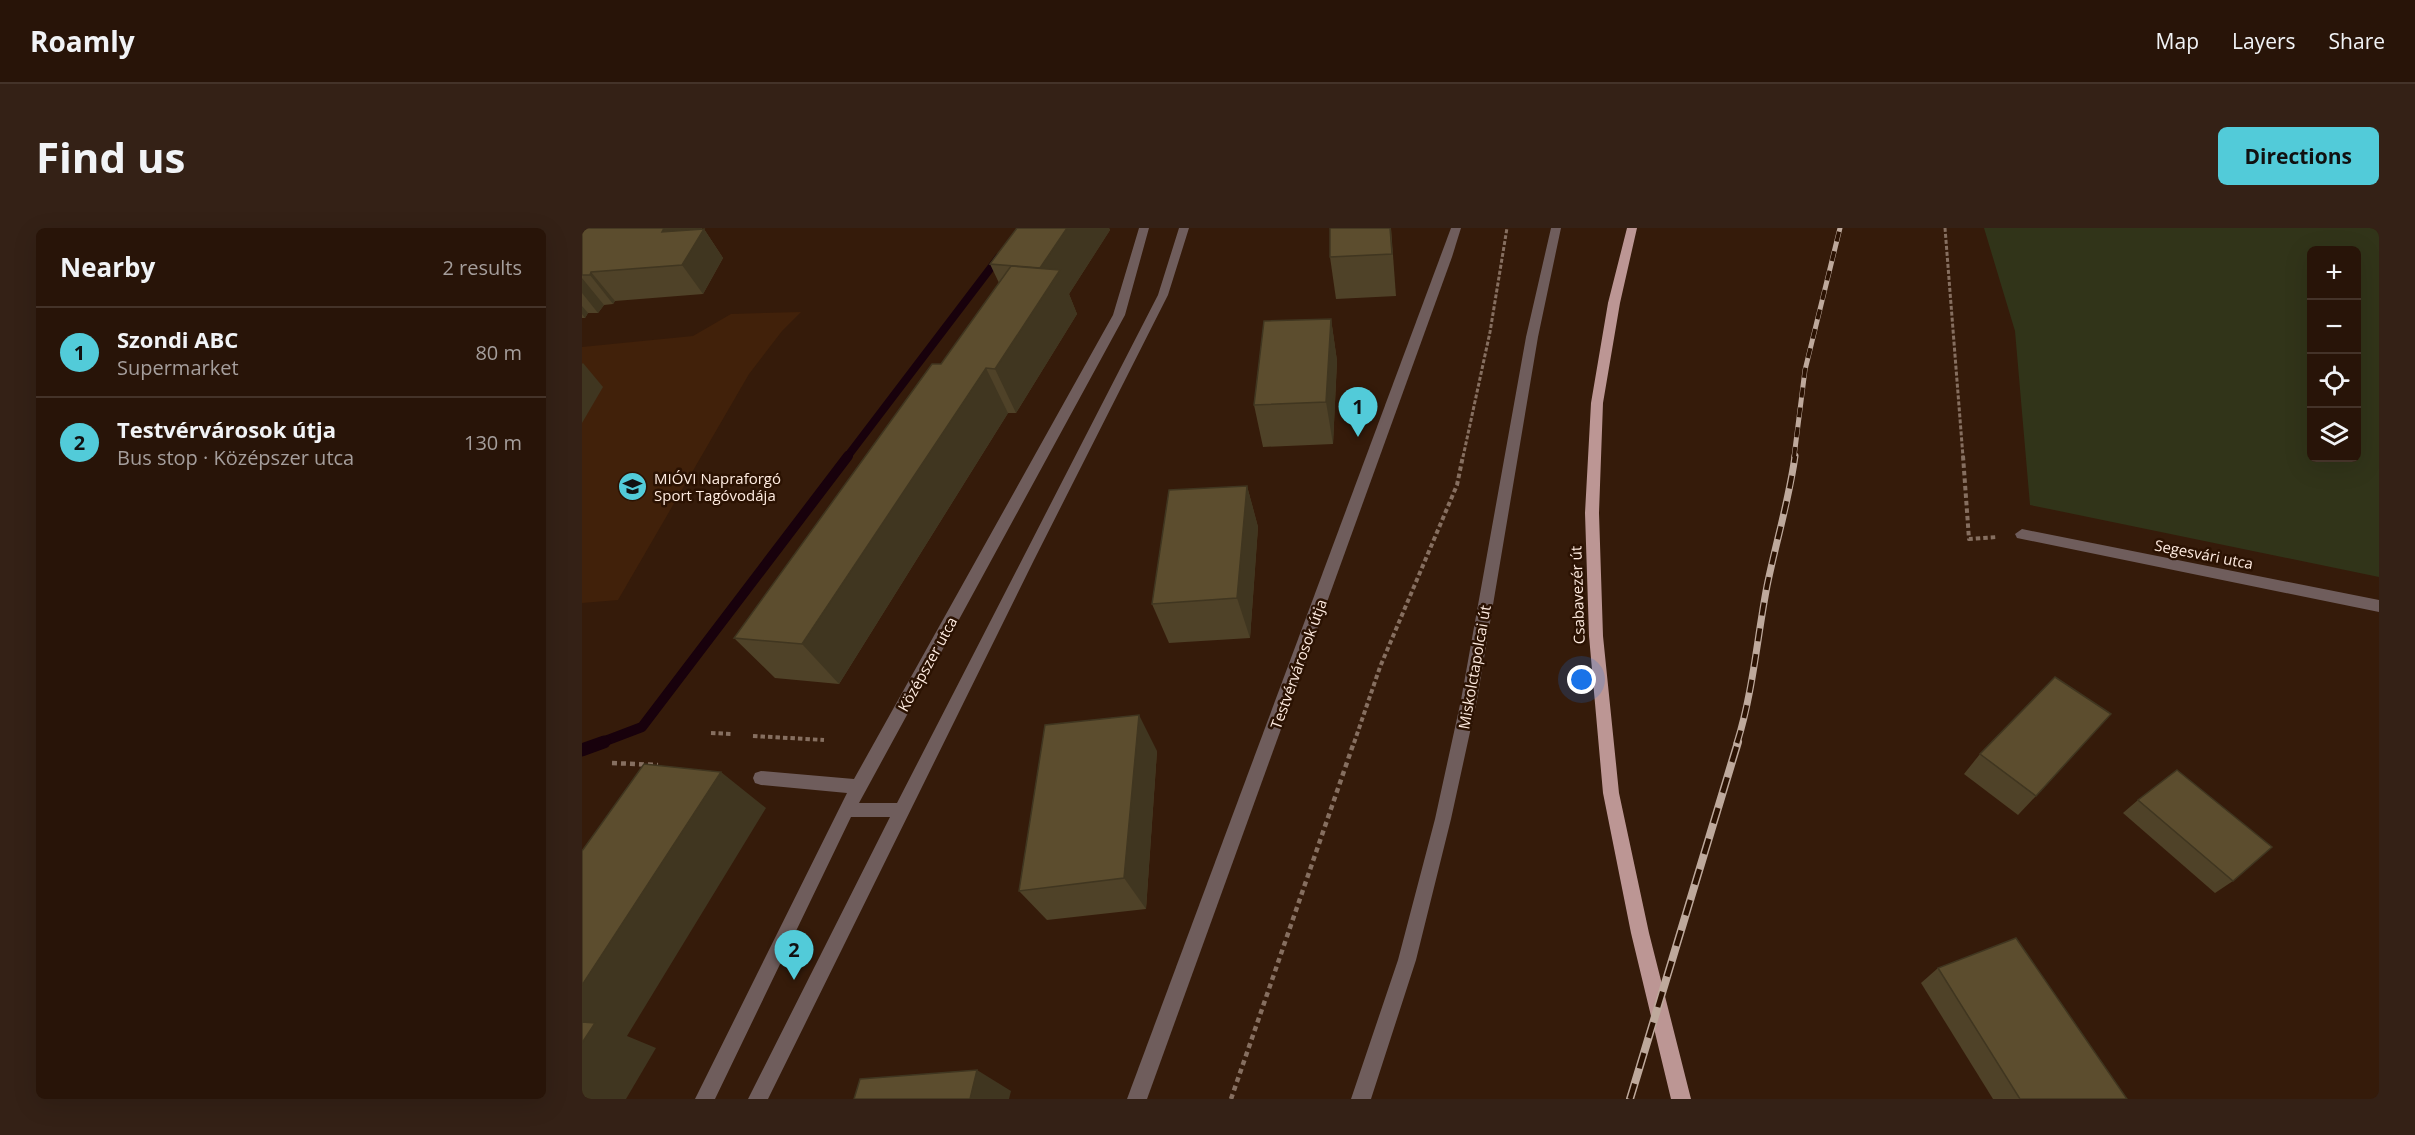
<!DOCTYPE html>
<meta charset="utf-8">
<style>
:root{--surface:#281408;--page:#342116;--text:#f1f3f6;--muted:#a59e9c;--line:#443329;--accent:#52cbd9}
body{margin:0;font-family:"Open Sans",sans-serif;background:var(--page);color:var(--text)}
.controls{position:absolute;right:18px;top:18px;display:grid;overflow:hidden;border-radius:9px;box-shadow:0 6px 24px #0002}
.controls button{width:54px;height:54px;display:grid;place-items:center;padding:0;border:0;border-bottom:2px solid var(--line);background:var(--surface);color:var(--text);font:30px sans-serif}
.you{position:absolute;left:1000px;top:452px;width:21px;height:21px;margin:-15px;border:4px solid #fff;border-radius:50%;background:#1a73e8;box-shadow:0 0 0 9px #1a73e833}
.badge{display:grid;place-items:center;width:39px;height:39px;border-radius:50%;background:var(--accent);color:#111;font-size:20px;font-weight:700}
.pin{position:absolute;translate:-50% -50px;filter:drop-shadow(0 2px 3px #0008)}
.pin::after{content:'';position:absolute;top:32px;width:21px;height:18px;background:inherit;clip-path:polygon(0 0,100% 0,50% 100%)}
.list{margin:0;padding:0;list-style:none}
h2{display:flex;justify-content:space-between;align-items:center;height:78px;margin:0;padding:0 24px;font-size:26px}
h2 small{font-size:20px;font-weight:400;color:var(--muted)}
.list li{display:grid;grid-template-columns:39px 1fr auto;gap:18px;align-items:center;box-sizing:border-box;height:90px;padding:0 24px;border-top:2px solid var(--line)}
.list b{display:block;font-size:22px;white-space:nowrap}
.list p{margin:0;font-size:20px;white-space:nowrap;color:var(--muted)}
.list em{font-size:20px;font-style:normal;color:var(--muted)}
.icon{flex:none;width:33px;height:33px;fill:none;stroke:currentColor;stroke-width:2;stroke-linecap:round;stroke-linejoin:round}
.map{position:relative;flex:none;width:1797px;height:871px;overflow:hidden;border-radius:9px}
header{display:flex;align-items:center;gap:36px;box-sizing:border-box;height:84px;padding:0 30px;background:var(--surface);border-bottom:2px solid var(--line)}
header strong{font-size:28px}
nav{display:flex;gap:33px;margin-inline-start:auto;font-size:21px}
.intro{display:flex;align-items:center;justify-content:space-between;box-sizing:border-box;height:144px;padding:0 36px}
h1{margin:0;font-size:42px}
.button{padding:15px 27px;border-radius:9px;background:var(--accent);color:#111;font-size:21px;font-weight:700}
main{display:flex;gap:36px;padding:0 36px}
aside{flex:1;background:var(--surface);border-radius:9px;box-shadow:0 6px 24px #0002}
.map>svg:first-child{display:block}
.built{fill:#41210a}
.green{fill:#313419;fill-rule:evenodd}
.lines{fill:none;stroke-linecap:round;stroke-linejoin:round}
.stream-far2{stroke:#18010c;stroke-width:8}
.stream-far1{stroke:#18010c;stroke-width:10}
.stream{stroke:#18010c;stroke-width:13}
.path-far2{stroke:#866f60;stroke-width:3;stroke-dasharray:4 2;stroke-linecap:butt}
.path-far1{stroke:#866f60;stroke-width:4;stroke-dasharray:4.5 3;stroke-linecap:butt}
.path{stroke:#866f60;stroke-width:4.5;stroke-dasharray:5 4;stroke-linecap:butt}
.minor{fill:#6f5d5c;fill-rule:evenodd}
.major{fill:#bc9694;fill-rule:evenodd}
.rail-far2-casing{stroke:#bea99c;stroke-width:5}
.rail-far1-casing{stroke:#bea99c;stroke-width:7}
.rail-casing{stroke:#bea99c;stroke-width:8}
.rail-far2{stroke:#2b1202;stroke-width:4;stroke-dasharray:10;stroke-linecap:butt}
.rail-far1{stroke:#2b1202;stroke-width:4.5;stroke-dasharray:13;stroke-linecap:butt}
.rail{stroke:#2b1202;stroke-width:5;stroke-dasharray:16;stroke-linecap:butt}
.wall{fill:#4f4228}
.shaded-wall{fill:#403620}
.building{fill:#5c4d2e;stroke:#403620;stroke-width:1.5}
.labels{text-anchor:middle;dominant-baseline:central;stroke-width:5;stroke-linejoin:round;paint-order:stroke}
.poi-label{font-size:15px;fill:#ffece1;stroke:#2b1202;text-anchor:start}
.street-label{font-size:15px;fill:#ffece1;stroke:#2b1202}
</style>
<header>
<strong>Roamly</strong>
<nav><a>Map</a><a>Layers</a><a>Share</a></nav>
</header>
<div class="intro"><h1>Find us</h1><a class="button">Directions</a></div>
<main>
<aside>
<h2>Nearby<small>2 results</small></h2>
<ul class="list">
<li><span class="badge">1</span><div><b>Szondi ABC</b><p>Supermarket</p></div><em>80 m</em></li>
<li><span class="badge">2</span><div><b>Testvérvárosok útja</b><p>Bus stop · Középszer utca</p></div><em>130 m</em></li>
</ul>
</aside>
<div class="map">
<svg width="1797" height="871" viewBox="0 0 1797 871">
<rect width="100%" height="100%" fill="#351b0a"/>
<polygon class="built" points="219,84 200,103 167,146 36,372 0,375 0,119 111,108 149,86"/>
<path class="green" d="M1402 0H1797V349L1448 277 1433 103ZM1730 22H1774V230H1730Z"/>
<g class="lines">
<polyline class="stream-far2" points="265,229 417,29"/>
<polyline class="stream-far1" points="18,515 60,499 266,228"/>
<polyline class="stream" points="0,522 22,514"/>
<g class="path-far2">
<polyline points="1363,0 1381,229"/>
<polyline points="881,229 908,104 925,0"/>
</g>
<g class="path-far1">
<polyline points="1381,228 1387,311 1415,309"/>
<polyline points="129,505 150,506"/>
<polyline points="171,508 242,512"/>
<polyline points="772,515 798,439 875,257 881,228"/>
</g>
<g class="path">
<polyline points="30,535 76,537"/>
<polyline points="649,871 772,514"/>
</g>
<g class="minor">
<polygon points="557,0 567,0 543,87 277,575 315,575 576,67 597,0 607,0 586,67 452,332 186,871 166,871 308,589 269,589 133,871 113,871 265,565 179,557 173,555 171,550 173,545 179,543 272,551 531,87"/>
<polygon points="869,0 879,0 870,29 565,871 545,871"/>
<polygon points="969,0 979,0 956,109 895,472 869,591 834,732 789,871 769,871 816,732 853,591 879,472 944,109"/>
<polygon points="1440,301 1797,372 1797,384 1435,310 1433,306"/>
</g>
<polygon class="major" points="1045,0 1055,0 1038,75 1021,175 1017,285 1021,408 1037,565 1067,705 1109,871 1089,871 1049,705 1021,565 1007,408 1003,285 1009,175 1026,75"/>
<defs>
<polyline id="rail-far2" points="1212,229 1223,142 1258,0"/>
<path id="rail-far1" d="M1155 515C1171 464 1175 410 1185 358 1194 314 1207 272 1213 228"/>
<polyline id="rail" points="1048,871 1156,514"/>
</defs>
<use href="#rail-far2" class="rail-far2-casing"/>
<use href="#rail-far1" class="rail-far1-casing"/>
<use href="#rail" class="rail-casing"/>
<use href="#rail-far2" class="rail-far2"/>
<use href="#rail-far1" class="rail-far1"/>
<use href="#rail" class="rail"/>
</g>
<g class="wall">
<polygon points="0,0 120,0 120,1 122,1 141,30 121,66 33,73 31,76 22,77 16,85 6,85 3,90 0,90"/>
<polygon points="435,0 527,0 528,2 487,66 495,86 434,185 426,185 257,456 193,450 152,410 359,136 417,55 408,36"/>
<polygon points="809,0 814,68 754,71 748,29"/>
<polygon points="749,91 755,133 751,216 681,219 672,177"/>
<polygon points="665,258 676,299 668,410 587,415 570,376"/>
<polygon points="575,523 564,681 465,692 437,663"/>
<polygon points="1398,526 1454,568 1436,587 1382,546"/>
<polygon points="1556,572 1651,653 1633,665 1541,585"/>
<polygon points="1356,740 1545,871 1411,871 1339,755"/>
</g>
<g class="shaded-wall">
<polygon points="82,0 120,0 101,33 80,4"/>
<polygon points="485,0 527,0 528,2 487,66 495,86 434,185 413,141 458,40"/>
<polygon points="122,1 141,30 121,66 100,37"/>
<polygon points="9,44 33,73 31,76 8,47"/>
<polygon points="0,50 22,77 16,85 0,65"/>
<polygon points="0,78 6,85 3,90 0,86"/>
<polygon points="749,91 755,133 751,216 744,174"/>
<polygon points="1,135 21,159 0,195 0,136"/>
<polygon points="404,140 426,185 257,456 220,416"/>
<polygon points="665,258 676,299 668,410 655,370"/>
<polygon points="557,487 575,523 564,681 542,650"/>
<polygon points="139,544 184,580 45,808 74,820 44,871 0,871 0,757"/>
<polygon points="395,842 429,863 427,871 388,871"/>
</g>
<g class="building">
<polygon points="0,0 82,0 80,4 122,1 100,37 9,44 8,47 0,47"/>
<polygon points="435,0 485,0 458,40 408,36"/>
<polygon points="748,0 808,0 810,26 748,29"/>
<polygon points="429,38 478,42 413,141 404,140 220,416 152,410 350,136 359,136"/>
<polygon points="749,91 744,174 672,177 682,93"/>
<polygon points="665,258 655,370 570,376 587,262"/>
<polygon points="1473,449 1529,486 1454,568 1398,526"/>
<polygon points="557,487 542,650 437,663 463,497"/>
<polygon points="62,536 139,544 0,757 0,623"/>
<polygon points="1595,542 1690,619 1651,653 1556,572"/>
<polygon points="1434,710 1545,871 1438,871 1356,740"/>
<polygon points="0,794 13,795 0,815"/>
<polygon points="395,842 388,871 272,871 278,851"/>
</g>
<defs>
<symbol id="school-disc" viewBox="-11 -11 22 22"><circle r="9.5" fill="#52cbd9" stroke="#2b1202"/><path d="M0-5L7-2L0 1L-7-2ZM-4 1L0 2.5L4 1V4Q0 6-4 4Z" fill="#111"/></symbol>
</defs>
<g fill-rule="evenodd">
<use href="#school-disc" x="34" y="242" width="33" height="33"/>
</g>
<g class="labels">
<g class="poi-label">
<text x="72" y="250">MIÓVI Napraforgó<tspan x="72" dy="17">Sport Tagóvodája</tspan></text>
</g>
<g class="street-label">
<text transform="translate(1622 326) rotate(11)">Segesvári utca</text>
<text transform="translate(995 367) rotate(-92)">Csabavezér út</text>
<text transform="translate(345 436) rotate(-61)">Középszer utca</text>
<text transform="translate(716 436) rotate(-70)">Testvérvárosok útja</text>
<text transform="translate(892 439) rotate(-80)">Miskolctapolcai út</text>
</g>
</g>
</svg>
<div class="controls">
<button>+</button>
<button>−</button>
<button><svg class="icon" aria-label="locate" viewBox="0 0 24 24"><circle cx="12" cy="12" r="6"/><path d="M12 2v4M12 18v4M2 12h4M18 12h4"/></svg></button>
<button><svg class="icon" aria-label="layers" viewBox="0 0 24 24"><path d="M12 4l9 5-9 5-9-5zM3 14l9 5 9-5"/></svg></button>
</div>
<div class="you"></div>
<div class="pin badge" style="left:776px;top:209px">1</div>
<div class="pin badge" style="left:212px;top:752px">2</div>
</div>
</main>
